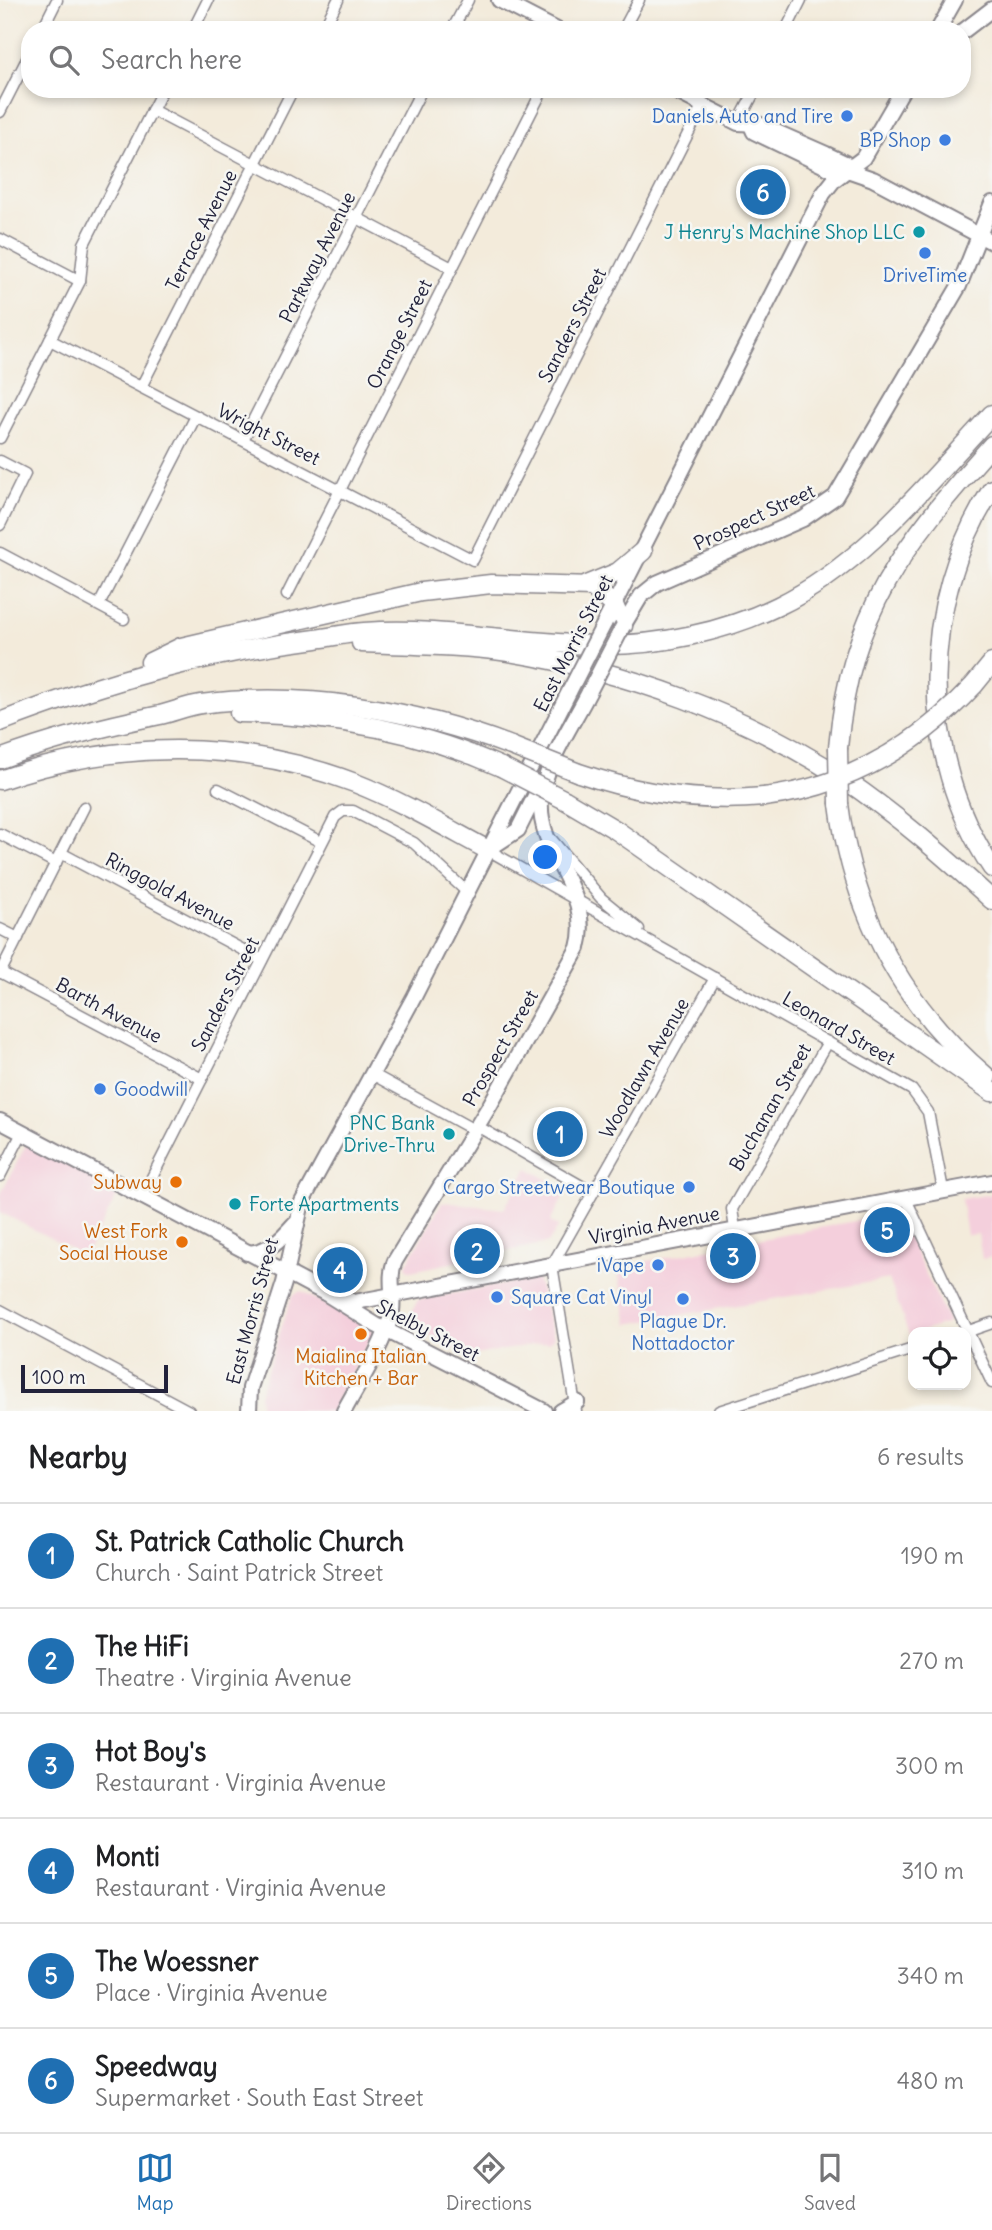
<!DOCTYPE html>
<meta charset="utf-8">
<style>
:root{--surface:#fff;--page:#f6f6f6;--text:#202124;--muted:#757577;--line:#e0e0e0;--accent:#1f6fb2}
body{margin:0;font-family:Delius,sans-serif;background:var(--page);color:var(--text)}
.controls{position:absolute;right:21px;bottom:21px;display:grid;overflow:hidden;border-radius:14px;box-shadow:0 4px 10px #0003}
.controls button{width:63px;height:63px;display:grid;place-items:center;padding:0;border:0;border-bottom:2px solid var(--line);background:var(--surface);color:var(--text);font:35px sans-serif}
.scale{position:absolute;left:21px;bottom:18px;width:147px;box-sizing:border-box;padding-left:7px;border:4px solid #22223b;border-top:0;font-size:19px;line-height:24px;white-space:nowrap;color:#22223b;-webkit-text-stroke:5px #f6f6f2;paint-order:stroke}
.you{position:absolute;left:546px;top:858px;width:24px;height:24px;margin:-18px;border:5px solid #fff;border-radius:50%;background:#1a73e8;box-shadow:0 0 0 10px #1a73e833}
.badge{display:grid;place-items:center;width:46px;height:46px;border-radius:50%;background:var(--accent);color:#fff;font-size:23px;font-weight:700}
.pin{position:absolute;translate:-50% -50%;border:4px solid #fff;box-shadow:0 2px 7px #0006}
.list{margin:0;padding:0;list-style:none}
h2{display:flex;justify-content:space-between;align-items:center;height:91px;margin:0;padding:0 28px;font-size:30px}
h2 small{font-size:23px;font-weight:400;color:var(--muted)}
.list li{display:grid;grid-template-columns:46px 1fr auto;gap:21px;align-items:center;box-sizing:border-box;height:105px;padding:0 28px;border-top:2px solid var(--line)}
.list b{display:block;font-size:26px;white-space:nowrap}
.list p{margin:0;font-size:23px;white-space:nowrap;color:var(--muted)}
.list em{font-size:23px;font-style:normal;color:var(--muted)}
.icon{flex:none;width:38px;height:38px;fill:none;stroke:currentColor;stroke-width:2;stroke-linecap:round;stroke-linejoin:round}
.map{position:relative;flex:none;width:992px;height:1411px;overflow:hidden}
.search{position:absolute;background:var(--surface);box-shadow:0 4px 10px #0003;left:21px;right:21px;top:21px;height:77px;display:flex;align-items:center;gap:18px;box-sizing:border-box;padding:0 24px;border-radius:28px;color:var(--muted);font-size:26px}
.sheet{height:721px;background:var(--surface)}
nav{display:flex;justify-content:space-around;align-items:center;box-sizing:border-box;height:98px;border-top:2px solid var(--line);background:var(--surface);font-size:19px;color:var(--muted)}
nav a{display:grid;justify-items:center;gap:4px}
nav .on{color:var(--accent)}
.map>svg:first-child{display:block}
.built{fill:#f4cfdc}
.lines{fill:none;stroke-linecap:round;stroke-linejoin:round}
.street-casing{stroke:#8a868b;stroke-width:13}
.secondary-casing{stroke:#8a868b;stroke-width:18}
.highway-casing{stroke:#8a868b;stroke-width:21}
.street{stroke:#fff;stroke-width:10}
.secondary{stroke:#fff;stroke-width:14}
.highway{stroke:#fff;stroke-width:18}
.secondary-bridge-casing{stroke:#8a868b;stroke-width:18;stroke-linecap:butt}
.highway-bridge-casing{stroke:#8a868b;stroke-width:21;stroke-linecap:butt}
.secondary-bridge{stroke:#fff;stroke-width:14}
.highway-bridge{stroke:#fff;stroke-width:18}
.shop-dot{fill:#3f7fe0;stroke:#f6f6f2;stroke-width:2.5}
.culture-dot{fill:#0f9aa8;stroke:#f6f6f2;stroke-width:2.5}
.food-dot{fill:#e8710a;stroke:#f6f6f2;stroke-width:2.5}
.labels{text-anchor:middle;dominant-baseline:central;stroke-width:5;stroke-linejoin:round;paint-order:stroke}
.shop-label{font-size:19px;fill:#366cbe;stroke:#f6f6f2;text-anchor:end}
.street-label{font-size:19px;fill:#22223b;stroke:#f6f6f2}
.culture-label{font-size:19px;fill:#0d838f;stroke:#f6f6f2;text-anchor:end}
.food-label{font-size:19px;fill:#c56008;stroke:#f6f6f2;text-anchor:end}
</style>
<div class="map">
<svg width="992" height="1411" viewBox="0 0 992 1411">
<rect width="100%" height="100%" fill="#f6f6f2"/>
<filter id="ink" filterUnits="userSpaceOnUse"><feTurbulence type="fractalNoise" baseFrequency=".0143" numOctaves="2"/><feDisplacementMap in="SourceGraphic" scale="14" xChannelSelector="R" yChannelSelector="G"/><feConvolveMatrix kernelMatrix="1 2 1 2 8 2 1 2 1" color-interpolation-filters="sRGB"/></filter>
<filter id="wash" filterUnits="userSpaceOnUse"><feTurbulence type="fractalNoise" baseFrequency=".00686" numOctaves="4" result="noise"/><feDisplacementMap in="SourceGraphic" scale="28" xChannelSelector="R" yChannelSelector="G"/><feGaussianBlur stdDeviation="1.57" result="paint"/><feColorMatrix in="noise" values="0 0 0 0 0 0 0 0 0 0 0 0 0 0 0 0 0 1.4 0 .05"/><feComposite in="paint" operator="in"/></filter>
<g filter="url(#wash)">
<rect width="100%" height="100%" fill="#f3ebdb"/>
<g class="built">
<polygon points="27,1143 119,1192 85,1256 0,1212 0,1195"/>
<polygon points="528,1168 567,1191 550,1222 559,1226 548,1243 411,1271 407,1269 406,1265 442,1202 504,1209"/>
<polygon points="992,1194 992,1257 982,1259 978,1234 967,1235 961,1199"/>
<polygon points="897,1213 949,1323 909,1335 889,1279 628,1324 617,1267"/>
<polygon points="537,1278 554,1337 549,1342 469,1356 406,1323 418,1300"/>
<polygon points="301,1291 374,1331 332,1411 261,1411 259,1395 292,1296"/>
</g>
</g>
<g filter="url(#ink)">
<g class="lines">
<defs>
<g id="street">
<polyline points="42,30 57,0"/>
<polyline points="193,30 208,0"/>
<polyline points="323,30 338,0"/>
<polyline points="452,30 468,0"/>
<polyline points="623,30 639,0"/>
<polyline points="786,30 801,0"/>
<polyline points="152,110 452,268"/>
<polyline points="0,112 30,53"/>
<polyline points="738,123 756,89"/>
<polyline points="0,239 80,281"/>
<polyline points="50,340 473,560 702,106"/>
<polyline points="141,387 293,89"/>
<polyline points="0,438 80,281 84,244 163,89"/>
<polyline points="243,440 422,89"/>
<polyline points="0,461 25,474 0,525"/>
<polyline points="0,553 124,619"/>
<polyline points="287,595 543,89"/>
<polyline points="99,605 196,416"/>
<polyline points="218,789 321,842"/>
<polyline points="0,834 56,863"/>
<polyline points="552,840 601,898 639,929"/>
<polyline points="488,850 912,1090 928,1112 943,1190"/>
<polyline points="61,853 262,960"/>
<polyline points="0,929 18,938"/>
<polyline points="0,972 202,1079"/>
<polyline points="0,973 84,807"/>
<polyline points="372,1074 474,1130"/>
<polyline points="477,1126 592,1192"/>
<polyline points="0,1176 22,1133"/>
<polyline points="142,1197 335,817 343,811 353,811 414,843 467,892"/>
<polyline points="905,1197 992,1383"/>
<polyline points="735,1229 732,1209 828,1042"/>
<polyline points="0,1310 189,1411"/>
<polyline points="966,1332 992,1323"/>
<polyline points="576,1411 552,1265 715,978"/>
<polyline points="719,1411 913,1349"/>
</g>
<g id="secondary">
<polyline points="499,0 557,30"/>
<polyline points="938,30 955,0"/>
<polyline points="962,32 992,9"/>
<polyline points="671,89 738,123 758,124 826,154 845,163 850,171"/>
<polyline points="751,125 754,132 835,171 850,171 873,179 992,242"/>
<polyline points="604,624 823,194 834,180 863,158 903,89"/>
<polyline points="623,626 641,596 657,583 803,519 835,497 959,286 992,203"/>
<polyline points="489,849 518,830 539,788"/>
<polyline points="0,1121 325,1293 376,1325 544,1411"/>
<path d="M247 1253C269 1252 281 1239 295 1223"/>
<polyline points="325,1293 355,1302 992,1182"/>
<polyline points="249,1411 250,1388 284,1283 302,1202 414,997 570,690"/>
<path d="M344 1411C359 1383 383 1346 391 1316 396 1298 387 1279 395 1261L490 1105 578 948C594 891 537 854 541 800 543 767 574 722 589 692"/>
<polyline points="561,1411 577,1402"/>
</g>
<g id="highway">
<path d="M992 489C919 603 917 755 992 868"/>
<polyline points="586,585 618,572 643,551"/>
<path d="M361 643C410 645 460 645 509 652 626 671 745 714 844 779 897 815 945 857 992 900"/>
<polyline points="150,662 181,647 272,626 421,592 491,584 592,587 614,605 623,626"/>
<polyline points="974,685 992,663"/>
<path d="M239 713C329 715 419 730 501 767"/>
<path d="M0 722C104 682 205 653 316 639 332 637 348 633 364 632 443 626 520 644 598 645 658 646 724 632 778 606 864 565 928 482 992 414"/>
<path d="M838 748C850 611 904 544 992 445"/>
<path d="M0 759C53 739 105 726 160 715 173 712 187 706 201 704 303 690 416 710 511 746"/>
<path d="M579 773C640 794 700 803 764 797"/>
<path d="M0 780C116 740 240 739 355 783 401 801 445 827 488 850"/>
<polyline points="565,800 616,830 992,1092"/>
<path d="M839 804C853 914 903 1006 987 1077"/>
</g>
</defs>
<use href="#street" class="street-casing"/>
<use href="#secondary" class="secondary-casing"/>
<use href="#highway" class="highway-casing"/>
<use href="#street" class="street"/>
<use href="#secondary" class="secondary"/>
<use href="#highway" class="highway"/>
<defs>
<g id="secondary-bridge">
<polyline points="570,690 604,624"/>
<polyline points="589,692 623,626"/>
</g>
<g id="highway-bridge">
<polyline points="511,746 579,773"/>
<polyline points="838,748 839,804"/>
<polyline points="501,767 565,800"/>
<path d="M764 797C847 787 917 746 974 685"/>
</g>
</defs>
<use href="#secondary-bridge" class="secondary-bridge-casing"/>
<use href="#highway-bridge" class="highway-bridge-casing"/>
<use href="#secondary-bridge" class="secondary-bridge"/>
<use href="#highway-bridge" class="highway-bridge"/>
</g>
</g>
<g class="shop-dot">
<circle cx="847" cy="116" r="7"/>
<circle cx="945" cy="140" r="7"/>
<circle cx="925" cy="253" r="7"/>
<circle cx="100" cy="1089" r="7"/>
<circle cx="689" cy="1187" r="7"/>
<circle cx="658" cy="1265" r="7"/>
<circle cx="497" cy="1297" r="7"/>
<circle cx="683" cy="1299" r="7"/>
</g>
<g class="culture-dot">
<circle cx="919" cy="232" r="7"/>
<circle cx="449" cy="1134" r="7"/>
<circle cx="235" cy="1204" r="7"/>
</g>
<g class="food-dot">
<circle cx="176" cy="1182" r="7"/>
<circle cx="182" cy="1242" r="7"/>
<circle cx="361" cy="1334" r="7"/>
</g>
<g class="labels">
<g class="shop-label">
<text x="833" y="116">Daniels Auto and Tire</text>
<text x="931" y="140">BP Shop</text>
<text x="925" y="275" text-anchor="middle">DriveTime</text>
<text x="114" y="1089" text-anchor="start">Goodwill</text>
<text x="675" y="1187">Cargo Streetwear Boutique</text>
<text x="644" y="1265">iVape</text>
<text x="511" y="1297" text-anchor="start">Square Cat Vinyl</text>
<text x="683" y="1321" text-anchor="middle">Plague Dr.<tspan x="683" dy="22">Nottadoctor</tspan></text>
</g>
<g class="street-label">
<text transform="translate(201 230) rotate(-63)">Terrace Avenue</text>
<text transform="translate(317 257) rotate(-63)">Parkway Avenue</text>
<text transform="translate(572 325) rotate(-63)">Sanders Street</text>
<text transform="translate(399 334) rotate(-63)">Orange Street</text>
<text transform="translate(269 434) rotate(27)">Wright Street</text>
<text transform="translate(754 517) rotate(-25)">Prospect Street</text>
<text transform="translate(573 643) rotate(-63)">East Morris Street</text>
<text transform="translate(170 891) rotate(28)">Ringgold Avenue</text>
<text transform="translate(225 994) rotate(-63)">Sanders Street</text>
<text transform="translate(109 1010) rotate(28)">Barth Avenue</text>
<text transform="translate(839 1028) rotate(30)">Leonard Street</text>
<text transform="translate(500 1048) rotate(-60)">Prospect Street</text>
<text transform="translate(644 1068) rotate(-60)">Woodlawn Avenue</text>
<text transform="translate(770 1107) rotate(-60)">Buchanan Street</text>
<text transform="translate(654 1225) rotate(-11)">Virginia Avenue</text>
<text transform="translate(252 1311) rotate(-75)">East Morris Street</text>
<text transform="translate(428 1330) rotate(27)">Shelby Street</text>
</g>
<g class="culture-label">
<text x="905" y="232">J Henry's Machine Shop LLC</text>
<text x="435" y="1123">PNC Bank<tspan x="435" dy="22">Drive-Thru</tspan></text>
<text x="249" y="1204" text-anchor="start">Forte Apartments</text>
</g>
<g class="food-label">
<text x="162" y="1182">Subway</text>
<text x="168" y="1231">West Fork<tspan x="168" dy="22">Social House</tspan></text>
<text x="361" y="1356" text-anchor="middle">Maialina Italian<tspan x="361" dy="22">Kitchen + Bar</tspan></text>
</g>
</g>
</svg>
<div class="controls">
<button><svg class="icon" aria-label="locate" viewBox="0 0 24 24"><circle cx="12" cy="12" r="6"/><path d="M12 2v4M12 18v4M2 12h4M18 12h4"/></svg></button>
</div>
<div class="scale">100 m</div>
<div class="you"></div>
<div class="pin badge" style="left:560px;top:1134px">1</div>
<div class="pin badge" style="left:477px;top:1251px">2</div>
<div class="pin badge" style="left:733px;top:1256px">3</div>
<div class="pin badge" style="left:340px;top:1270px">4</div>
<div class="pin badge" style="left:887px;top:1230px">5</div>
<div class="pin badge" style="left:763px;top:192px">6</div>
<div class="search"><svg class="icon" aria-label="search" viewBox="0 0 24 24"><circle cx="10" cy="10" r="6"/><path d="M15 15l6 6"/></svg>Search here</div>
</div>
<section class="sheet">
<h2>Nearby<small>6 results</small></h2>
<ul class="list">
<li><span class="badge">1</span><div><b>St. Patrick Catholic Church</b><p>Church · Saint Patrick Street</p></div><em>190 m</em></li>
<li><span class="badge">2</span><div><b>The HiFi</b><p>Theatre · Virginia Avenue</p></div><em>270 m</em></li>
<li><span class="badge">3</span><div><b>Hot Boy's</b><p>Restaurant · Virginia Avenue</p></div><em>300 m</em></li>
<li><span class="badge">4</span><div><b>Monti</b><p>Restaurant · Virginia Avenue</p></div><em>310 m</em></li>
<li><span class="badge">5</span><div><b>The Woessner</b><p>Place · Virginia Avenue</p></div><em>340 m</em></li>
<li><span class="badge">6</span><div><b>Speedway</b><p>Supermarket · South East Street</p></div><em>480 m</em></li>
</ul>
</section>
<nav>
<a class="on"><svg class="icon" aria-label="map" viewBox="0 0 24 24"><path d="M3 6l6-2 6 2 6-2v14l-6 2-6-2-6 2zM9 4v14M15 6v14"/></svg>Map</a>
<a><svg class="icon" aria-label="directions" viewBox="0 0 24 24"><path d="M12 3l9 9-9 9-9-9zM9 14v-3h6M13 9l2 2-2 2"/></svg>Directions</a>
<a><svg class="icon" aria-label="saved" viewBox="0 0 24 24"><path d="M7 4h10v16l-5-4-5 4z"/></svg>Saved</a>
</nav>
